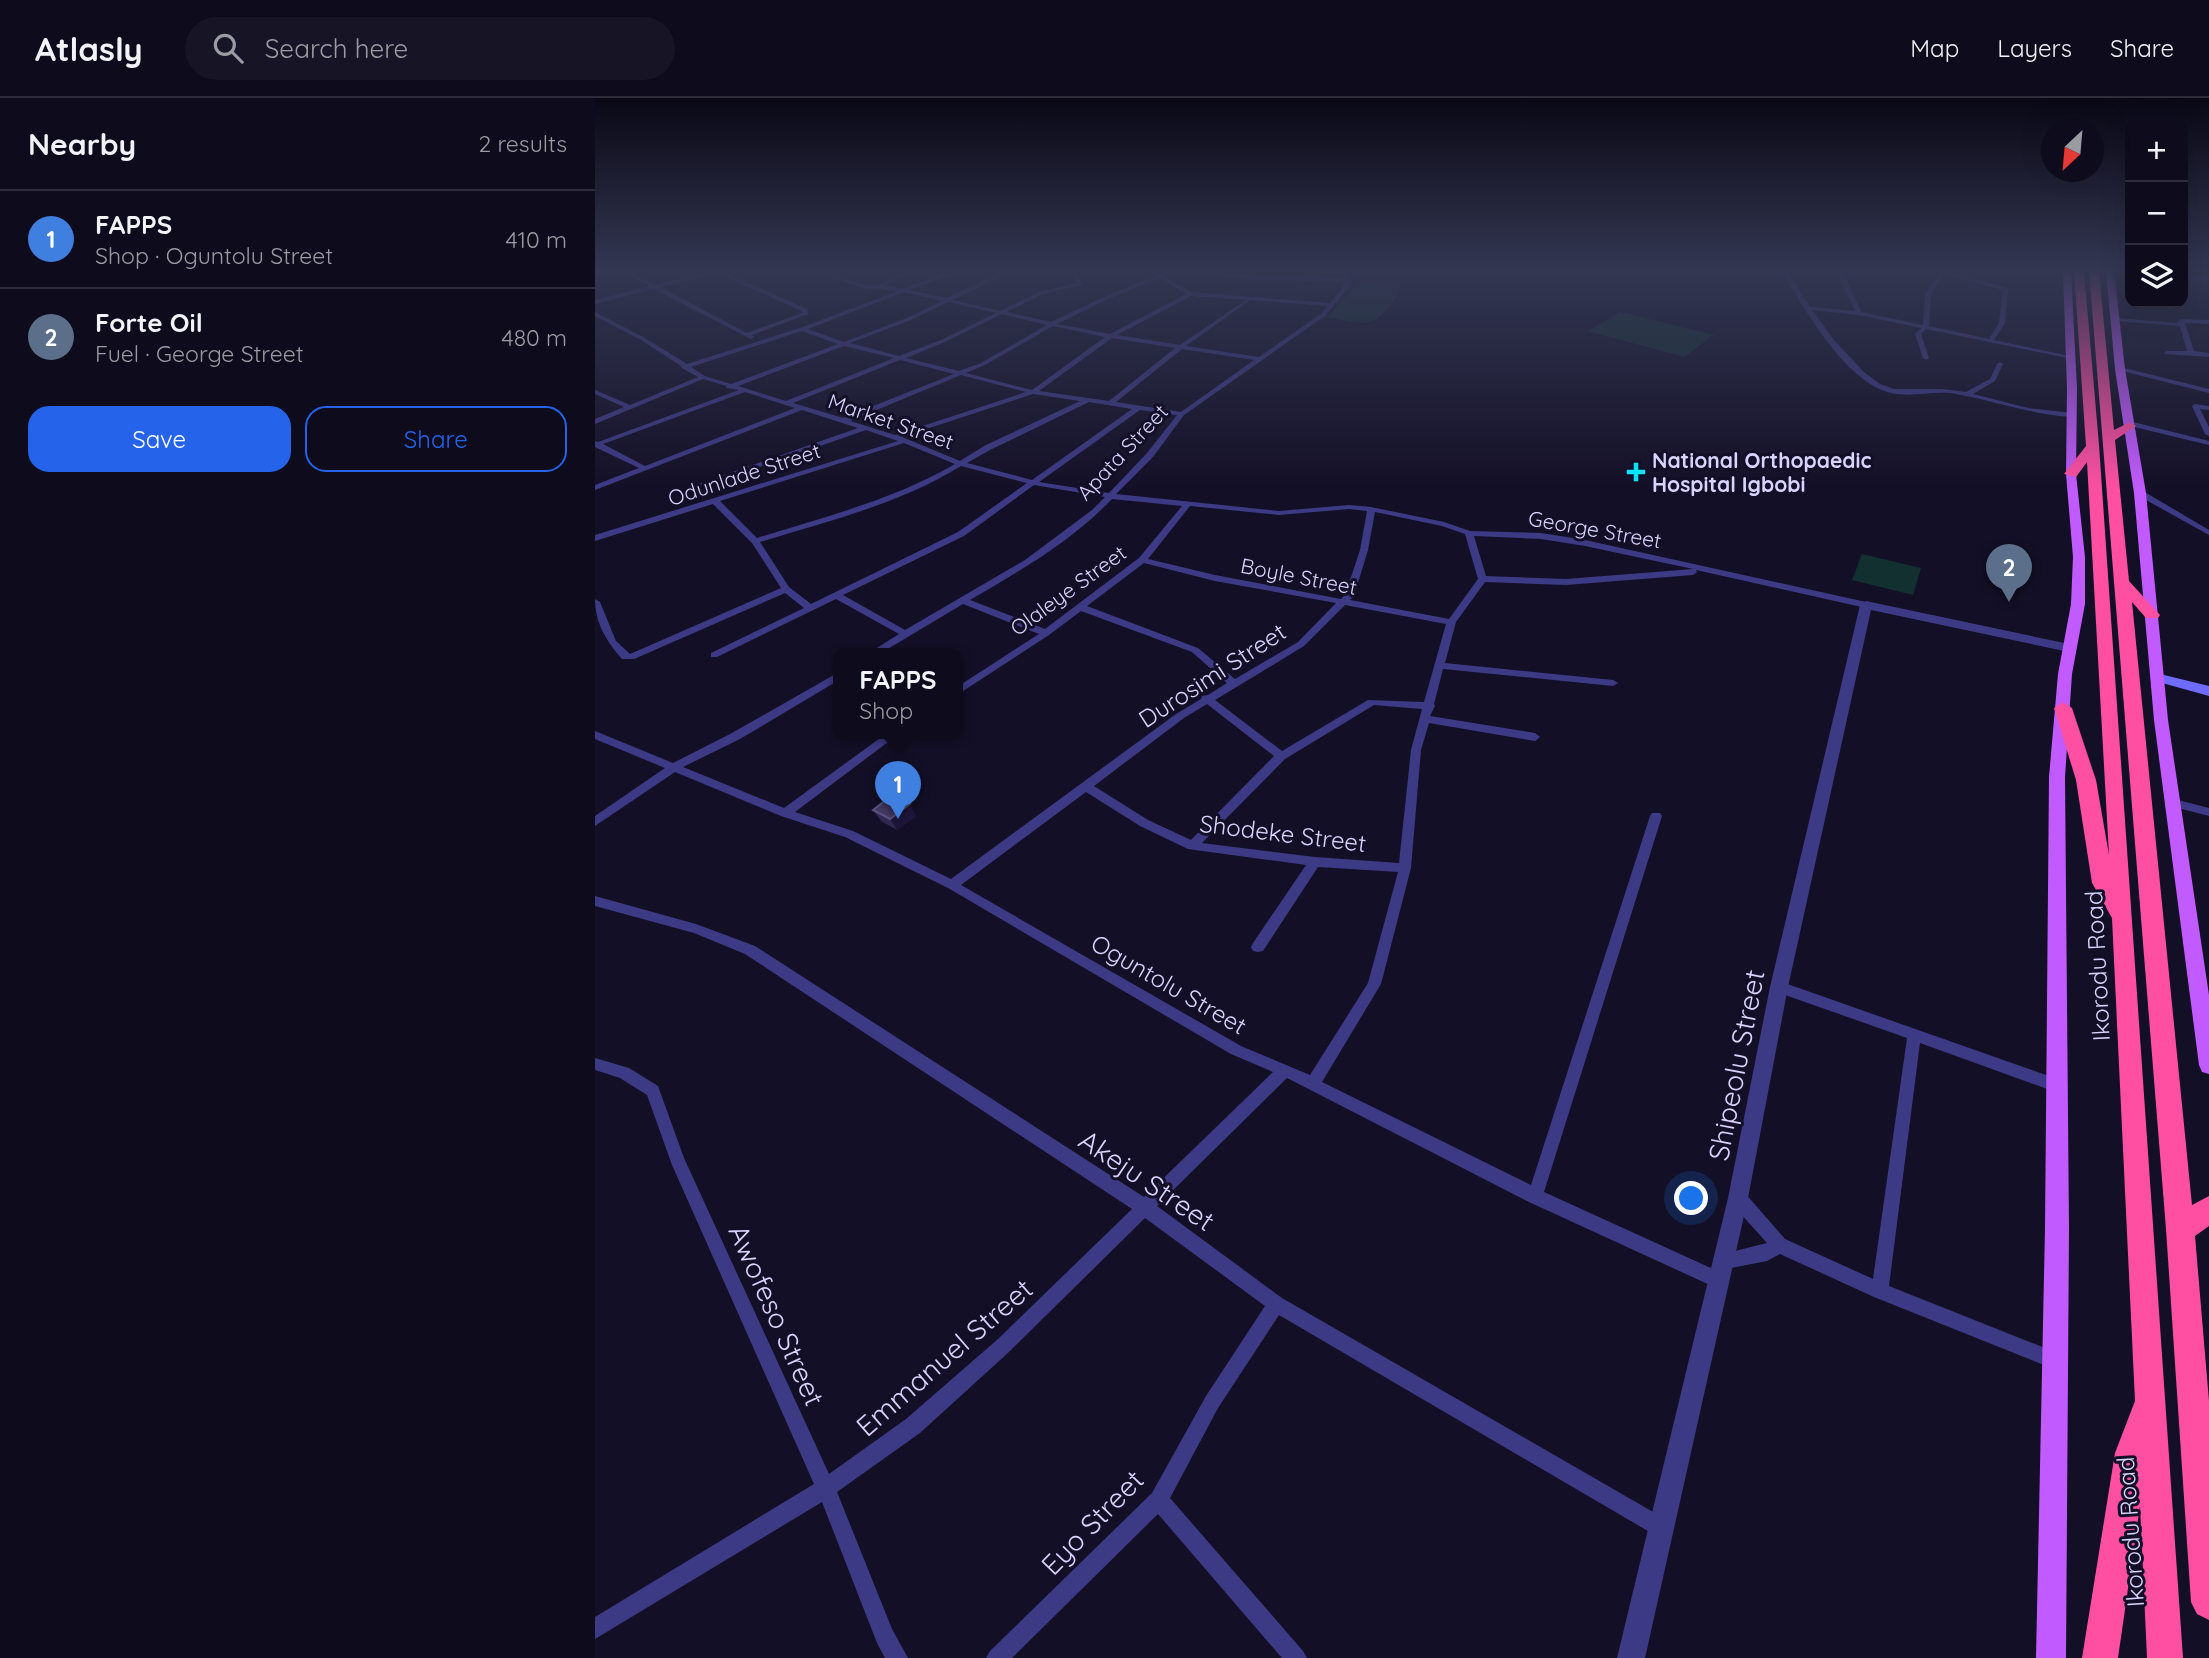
<!DOCTYPE html>
<meta charset="utf-8">
<style>
:root{--surface:#0e0b1c;--page:#171425;--text:#f1f3f6;--muted:#9b9ba3;--line:#2e2b3b;--accent:#2563eb}
body{margin:0;font-family:Quicksand,sans-serif;background:var(--page);color:var(--text)}
.controls{position:absolute;right:21px;top:21px;display:grid;overflow:hidden;border-radius:14px;box-shadow:0 7px 28px #0002}
.controls button{width:63px;height:63px;display:grid;place-items:center;padding:0;border:0;border-bottom:2px solid var(--line);background:var(--surface);color:var(--text);font:35px sans-serif}
.compass{position:absolute;left:1446px;top:21px;width:63px;height:63px;border-radius:50%;background:var(--surface);box-shadow:0 7px 28px #0002;rotate:206deg}
.you{position:absolute;left:1097px;top:1101px;width:24px;height:24px;margin:-18px;border:5px solid #fff;border-radius:50%;background:#1a73e8;box-shadow:0 0 0 10px #1a73e833}
.badge{display:grid;place-items:center;width:46px;height:46px;border-radius:50%;background:var(--accent);color:#fff;font-size:23px;font-weight:700}
.pin{position:absolute;translate:-50% -58px;filter:drop-shadow(0 2px 4px #0008)}
.pin::after{content:'';position:absolute;top:37px;width:24px;height:21px;background:inherit;clip-path:polygon(0 0,100% 0,50% 100%)}
.popup{position:absolute;left:238px;top:550px;width:130px;height:91px;box-sizing:border-box;display:grid;place-content:center;border-radius:14px;background:var(--surface);filter:drop-shadow(0 2px 5px #0005);font-size:23px;white-space:nowrap;color:var(--muted)}
.popup b{font-size:26px;color:var(--text)}
.popup::after{content:'';position:absolute;left:50%;top:100%;margin-left:-14px;border:14px solid transparent;border-top-color:var(--surface)}
.list{margin:0;padding:0;list-style:none}
h2{display:flex;justify-content:space-between;align-items:center;height:91px;margin:0;padding:0 28px;font-size:30px}
h2 small{font-size:23px;font-weight:400;color:var(--muted)}
.list li{display:grid;grid-template-columns:46px 1fr auto;gap:21px;align-items:center;box-sizing:border-box;height:98px;padding:0 28px;border-top:2px solid var(--line)}
.list b{display:block;font-size:26px;white-space:nowrap}
.list p{margin:0;font-size:23px;white-space:nowrap;color:var(--muted)}
.list em{font-size:23px;font-style:normal;color:var(--muted)}
.actions{display:flex;gap:14px;padding:21px 28px}
.actions a{flex:1;padding:16px 0;border:2px solid var(--accent);border-radius:21px;text-align:center;font-size:24px;color:var(--accent)}
.actions .main{background:var(--accent);color:#fff}
.icon{flex:none;width:38px;height:38px;fill:none;stroke:currentColor;stroke-width:2;stroke-linecap:round;stroke-linejoin:round}
.map{position:relative;flex:none;width:1614px;height:1560px;overflow:hidden}
header{display:flex;align-items:center;gap:42px;box-sizing:border-box;height:98px;padding:0 35px;background:var(--surface);border-bottom:2px solid var(--line)}
header strong{font-size:33px}
nav{display:flex;gap:38px;margin-inline-start:auto;font-size:24px}
.search{width:490px;height:63px;background:var(--page);display:flex;align-items:center;gap:18px;box-sizing:border-box;padding:0 24px;border-radius:38px;color:var(--muted);font-size:26px}
main{display:flex}
aside{flex:1;background:var(--surface)}
.map>svg:first-child{display:block}
.green{fill:#12302f}
.lines{fill:none;stroke-linecap:round;stroke-linejoin:round}
.minor{fill:#3d3a85;fill-rule:evenodd}
.tertiary{fill:#3d3a85;fill-rule:evenodd}
.secondary{fill:#6f6bff;fill-rule:evenodd}
.primary{fill:#c25bff;fill-rule:evenodd}
.motorway{fill:#ff4fa3;fill-rule:evenodd}
.wall{fill:#312854}
.shaded-wall{fill:#1d163a}
.building{fill:#433a66;stroke:#5a527e;stroke-width:2}
.poi-dot{fill:#00e5ff;stroke:#130f26;stroke-width:2.5}
.labels{text-anchor:middle;dominant-baseline:central;stroke-width:6;stroke-linejoin:round;paint-order:stroke}
.far-street-label{font-size:21px;fill:#d9d4ff;stroke:#130f26}
.far-poi-label{font-size:21px;font-weight:bold;fill:#d9d4ff;stroke:#130f26;text-anchor:start}
.street-label{font-size:24px;fill:#d9d4ff;stroke:#130f26}
.near-street-label{font-size:28px;fill:#d9d4ff;stroke:#130f26}
</style>
<header>
<strong>Atlasly</strong>
<div class="search"><svg class="icon" aria-label="search" viewBox="0 0 24 24"><circle cx="10" cy="10" r="6"/><path d="M15 15l6 6"/></svg>Search here</div>
<nav><a>Map</a><a>Layers</a><a>Share</a></nav>
</header>
<main>
<aside>
<h2>Nearby<small>2 results</small></h2>
<ul class="list">
<li><span class="badge" style="background:#3f7fe0">1</span><div><b>FAPPS</b><p>Shop · Oguntolu Street</p></div><em>410 m</em></li>
<li><span class="badge" style="background:#5c6f8a">2</span><div><b>Forte Oil</b><p>Fuel · George Street</p></div><em>480 m</em></li>
</ul>
<div class="actions"><a class="main">Save</a><a>Share</a></div>
</aside>
<div class="map">
<svg width="1614" height="1560" viewBox="0 0 1614 1560">
<rect width="100%" height="100%" fill="#130f26"/>
<g class="green">
<path d="M806 184C805 195 801 200 794 209 774 233 761 224 733 219L763 185Z"/>
<polygon points="1025,214 1119,237 1089,259 993,233"/>
<polygon points="1267,456 1326,470 1318,497 1257,482"/>
</g>
<g class="lines">
<g class="minor">
<polygon points="5,173 15,173 0,178 0,174"/>
<path d="M26 173H33L60 187 115 173H127L212 211 213 216 157 237 159 239 156 241 59 191 0 206V202L55 188ZM121 175 207 213V215L152 235 65 189Z"/>
<path d="M222 173C242 173 262 191 282 187 295 184 305 173 319 173L290 187 308 191 346 176 395 173 347 180 314 192 352 200 408 173H416L358 202 405 213 444 194 482 185 476 173H482L487 187 448 196 412 214 456 224 509 199 571 173H607L662 178 749 180V173H755L754 189 730 218 589 317 558 359 521 396 684 413 754 407 776 409 849 424 875 433 946 435 990 442 1271 504 1276 507 1271 510 1101 472 1102 474 1098 477 971 487 890 484 861 524 850 565 1018 582 1023 585 1018 588 848 571 839 606 840 608 835 618 940 635 945 639 940 643 834 625 826 652 816 770 786 886 727 984 936 1087 1055 718 1057 715H1065L1067 718 949 1094 1129 1176 1131 1182 1129 1188 1123 1190 1117 1188 934 1104 692 980 562 1108 687 1200 1072 1422 1075 1429 1072 1436 1065 1439 1058 1436 684 1217 623 1310 575 1400 708 1553 712 1560H687L563 1416 417 1560H391L395 1553 557 1395 611 1298 670 1208 550 1120 415 1253 325 1335 242 1394 297 1531 313 1560H290L282 1545 227 1404 0 1541V1519L219 1386 77 1067 52 997 25 980 0 972V960L34 970 63 988 89 1060 234 1376 311 1321 403 1241 537 1111 150 856 99 835 0 808V798L101 826 160 848 549 1099 678 974 636 956 353 790 250 739 186 718 80 674 0 728V718L70 670 0 641V633L78 665 137 635 244 574V582L145 641 88 669 189 710 292 635H305L200 714 258 733 356 781 581 616 606 601 607 598 613 597 632 585 597 554 486 513 454 537 362 597V589L444 536 368 506 286 555H274L304 536 241 501 122 559H116V555L209 510 190 495 39 561H27C12 544 0 525 0 501L5 504 21 543 35 556 186 490 157 445 118 406 0 443V437L303 343 271 332 99 392 92 390 263 330 207 312 0 392V387L44 370 0 349V343L3 344 144 292 132 290 131 288 108 281 0 326V321L29 309 0 296V292L35 307 103 279 87 270 86 268 46 242 0 218V214L50 240 92 266 205 230 303 193 267 190ZM587 174 662 182 749 184 748 189 735 205 596 194 569 178ZM565 180 591 196 515 236 462 226 513 201ZM309 194 347 203 312 220 249 244 213 231ZM596 198 651 202 585 247 522 237ZM655 202 732 208 726 216 664 259 591 248ZM353 204 401 215 346 242 304 258 255 245 316 222ZM407 216 452 227 386 265 364 273 311 260 350 244ZM458 228 510 239 437 292 371 275 390 267ZM207 233 243 246 136 286 110 278 96 269ZM517 240 580 250 514 303 444 293ZM249 248 299 260 191 303 143 288ZM587 251 659 262 586 314 521 304ZM305 262 359 276 248 320 198 305ZM366 277 431 294 300 337 255 323ZM150 294 200 310 50 368 8 346ZM438 296 485 303 389 348 365 363 307 339ZM494 304 537 311 437 382 372 365 395 352ZM545 312 582 317 552 355 514 395 444 384ZM309 345 360 366C298 402 229 419 162 440L125 403ZM366 368 432 385 363 434 216 506 194 489 165 444C234 423 304 406 366 368ZM439 387 510 399 497 412 430 462 310 532 248 497 369 438ZM517 401 587 408 544 460 450 531 375 502C425 473 477 443 517 401ZM595 408 684 417 754 411 772 413 765 452 750 497 746 501 620 477 553 461ZM780 414 847 428 870 436 883 481 854 521 755 502 759 498 773 452ZM879 438 946 441 990 448 1098 471 971 481 891 478ZM549 465 620 483 741 505 703 544 640 581 603 550 492 508ZM750 507 851 526 829 604 773 602 687 653 620 602 709 548ZM612 606 679 658 596 742 553 722 499 688 589 620ZM779 607 827 611 816 652 804 765 720 759 607 745 690 661ZM491 694 545 728 593 751 711 767 658 845 656 849 658 853 663 854 668 853 723 769 803 774 773 885 715 977 646 948 366 787Z"/>
<polygon points="510,173 519,173 528,177 525,179"/>
<path d="M1186 173H1192L1215 209 1260 213 1243 176 1199 173 1283 174 1281 177 1249 176 1266 214 1328 227 1330 197 1344 175 1339 173H1349L1413 190 1410 225 1399 242 1475 258 1477 261 1331 231 1326 236 1334 260 1331 262 1328 260 1320 236 1326 230 1264 217 1217 212 1239 242 1269 274 1285 286 1299 291H1347L1371 294 1395 281 1402 266 1405 264 1408 266 1400 283 1378 296 1433 310 1477 315 1480 317 1477 319C1437 317 1400 303 1361 296 1340 292 1317 300 1296 295 1249 283 1211 212 1186 173ZM1348 176 1408 192 1404 225 1394 241 1334 228 1336 197Z"/>
<rect x="1588" y="178" width="26" height="4"/>
<polygon points="1521,220 1582,225 1586,221 1614,222 1614,226 1590,225 1599,253 1614,255 1614,259 1569,256 1571,253 1592,253 1585,228 1519,223"/>
<polygon points="1525,269 1614,291 1614,295 1523,272 1522,271"/>
<polygon points="1600,306 1614,308 1614,312 1605,311 1614,329 1614,338 1610,336 1597,308"/>
<polygon points="1534,323 1614,343 1614,347 1531,327 1530,325"/>
<polygon points="1542,393 1548,393 1614,432 1614,437 1542,397"/>
<polygon points="1579,701 1614,710 1614,718 1575,708 1573,705 1575,702"/>
<polygon points="1184,883 1468,983 1470,988 1468,993 1463,995 1325,945 1294,1188 1465,1256 1468,1262 1465,1268 1459,1271 1279,1199 1185,1156 1172,1163 1126,1172 1120,1170 1118,1164 1120,1158 1172,1145 1137,1106 1135,1100 1137,1094 1143,1092 1149,1094 1190,1141 1278,1181 1312,940 1179,893 1177,889 1179,885"/>
</g>
<polygon class="tertiary" points="1271,503 1474,546 1480,550 1474,554 1276,512 1193,889 1153,1100 1050,1560 1022,1560 1133,1100 1175,889 1265,507"/>
<polygon class="secondary" points="1565,576 1614,588 1614,598 1560,583 1558,580"/>
<g class="primary">
<polygon points="1468,173 1476,173 1482,290 1481,376 1490,459 1490,506 1477,576 1470,679 1474,1130 1471,1560 1441,1560 1450,1130 1454,679 1463,576 1476,506 1478,459 1471,376 1472,290"/>
<polygon points="1511,173 1519,173 1530,271 1551,395 1573,622 1614,897 1614,976 1607,974 1604,967 1559,622 1539,395 1520,271"/>
</g>
<g class="motorway">
<polygon points="1479,173 1489,173 1504,347 1588,1560 1552,1560 1545,1408 1523,1560 1487,1560 1520,1355 1540,1303 1517,820 1497,785 1481,682 1459,610 1468,604 1477,610 1501,682 1514,757 1492,364 1481,379 1469,376 1491,348"/>
<polygon points="1494,173 1504,173 1519,332 1535,324 1541,328 1520,342 1534,483 1565,517 1563,520 1551,520 1537,504 1597,1107 1614,1098 1614,1128 1600,1138 1614,1303 1614,1522 1602,1516 1596,1504 1571,1131"/>
</g>
</g>
<polygon class="wall" points="278,712 321,718 302,732 286,723"/>
<polygon class="shaded-wall" points="315,706 321,718 302,732 295,721"/>
<polygon class="building" points="297,697 315,706 295,721 278,712"/>
<linearGradient id="sky" x2="0" y2="1"><stop stop-color="#0a0815"/><stop offset="0.44" stop-color="#333752"/><stop offset="1" stop-color="#333752" stop-opacity="0"/></linearGradient>
<rect width="1614" height="392" fill="url(#sky)"/>
<path class="poi-dot" d="M1037.5 363.5h7v7h7v7h-7v7h-7v-7h-7v-7h7z"/>
<g class="labels">
<g class="far-street-label">
<text transform="translate(296 323) rotate(19)">Market Street</text>
<text transform="translate(527 354) rotate(-47)">Apata Street</text>
<text transform="translate(149 376) rotate(-18)">Odunlade Street</text>
<text transform="translate(1000 431) rotate(10)">George Street</text>
<text transform="translate(704 478) rotate(11)">Boyle Street</text>
<text transform="translate(473 492) rotate(-36)">Olaleye Street</text>
</g>
<g class="far-poi-label">
<text x="1057" y="362">National Orthopaedic<tspan x="1057" dy="24">Hospital Igbobi</tspan></text>
</g>
<g class="street-label">
<text transform="translate(617 577) rotate(-33)">Durosimi Street</text>
<text transform="translate(688 735) rotate(7)">Shodeke Street</text>
<text transform="translate(1502 868) rotate(-93)">Ikorodu Road</text>
<text transform="translate(574 886) rotate(30)">Oguntolu Street</text>
<text transform="translate(1535 1434) rotate(-94)">Ikorodu Road</text>
</g>
<g class="near-street-label">
<text transform="translate(1141 967) rotate(-79)">Shipeolu Street</text>
<text transform="translate(552 1082) rotate(34)">Akeju Street</text>
<text transform="translate(182 1217) rotate(66)">Awofeso Street</text>
<text transform="translate(349 1259) rotate(-41)">Emmanuel Street</text>
<text transform="translate(497 1424) rotate(-46)">Eyo Street</text>
</g>
</g>
</svg>
<div class="controls">
<button>+</button>
<button>−</button>
<button><svg class="icon" aria-label="layers" viewBox="0 0 24 24"><path d="M12 4l9 5-9 5-9-5zM3 14l9 5 9-5"/></svg></button>
</div>
<svg class="compass" viewBox="-18 -18 36 36"><path d="M0-13l5 13h-10z" fill="#e53935"/><path d="M0 13l5-13h-10z" fill="#9b9ba3"/></svg>
<div class="you"></div>
<div class="pin badge" style="left:303px;top:721px;background:#3f7fe0">1</div>
<div class="popup"><b>FAPPS</b>Shop</div>
<div class="pin badge" style="left:1414px;top:504px;background:#5c6f8a">2</div>
</div>
</main>
